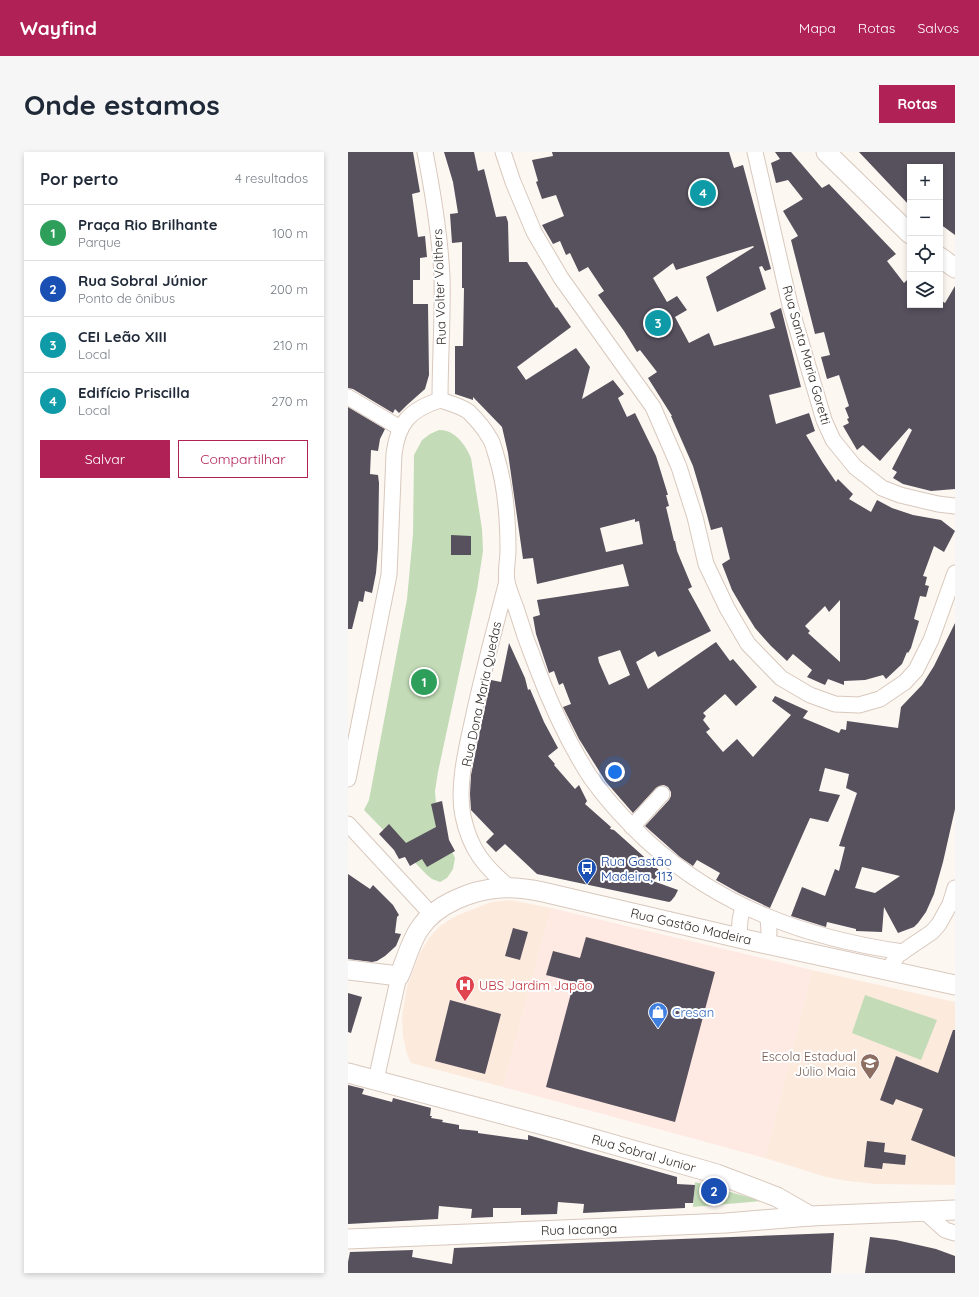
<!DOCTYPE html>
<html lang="pt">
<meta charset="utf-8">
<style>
:root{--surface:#fff;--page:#f6f6f7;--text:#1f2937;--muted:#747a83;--line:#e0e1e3;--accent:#b02155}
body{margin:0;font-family:Quicksand,sans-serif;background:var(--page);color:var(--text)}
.controls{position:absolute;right:12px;top:12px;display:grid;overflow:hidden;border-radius:0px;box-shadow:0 2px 6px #0003}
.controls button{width:36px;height:36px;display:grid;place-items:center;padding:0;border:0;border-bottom:1px solid var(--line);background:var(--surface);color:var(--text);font:20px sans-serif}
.you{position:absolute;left:267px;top:620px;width:14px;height:14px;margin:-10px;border:3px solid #fff;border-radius:50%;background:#1a73e8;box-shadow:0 0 0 6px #1a73e833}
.badge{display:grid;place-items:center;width:26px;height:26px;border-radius:50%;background:var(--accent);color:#fff;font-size:13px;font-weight:700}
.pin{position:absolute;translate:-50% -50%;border:2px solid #fff;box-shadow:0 1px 4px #0006}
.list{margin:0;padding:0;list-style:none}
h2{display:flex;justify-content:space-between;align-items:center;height:52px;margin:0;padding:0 16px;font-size:17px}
h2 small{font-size:13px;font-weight:400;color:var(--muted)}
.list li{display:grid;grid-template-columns:26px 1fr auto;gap:12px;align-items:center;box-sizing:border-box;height:56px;padding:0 16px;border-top:1px solid var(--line)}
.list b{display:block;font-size:15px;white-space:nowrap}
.list p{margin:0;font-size:13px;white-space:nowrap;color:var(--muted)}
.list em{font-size:13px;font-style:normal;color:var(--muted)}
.actions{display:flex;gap:8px;padding:12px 16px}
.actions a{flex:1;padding:9px 0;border:1px solid var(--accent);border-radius:0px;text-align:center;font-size:14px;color:var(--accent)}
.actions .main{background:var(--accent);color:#fff}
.icon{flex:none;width:22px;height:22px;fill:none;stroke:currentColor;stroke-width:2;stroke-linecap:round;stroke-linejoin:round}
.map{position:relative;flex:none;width:607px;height:1121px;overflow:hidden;border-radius:0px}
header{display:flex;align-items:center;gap:24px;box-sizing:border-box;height:56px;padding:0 20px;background:var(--accent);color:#fff}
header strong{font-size:19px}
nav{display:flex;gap:22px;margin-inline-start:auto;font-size:14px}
.intro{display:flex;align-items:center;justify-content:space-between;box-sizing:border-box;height:96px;padding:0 24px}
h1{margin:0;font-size:28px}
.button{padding:10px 18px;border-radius:0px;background:var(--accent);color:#fff;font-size:14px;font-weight:700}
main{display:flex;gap:24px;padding:0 24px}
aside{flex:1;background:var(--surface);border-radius:0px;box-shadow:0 2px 6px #0003}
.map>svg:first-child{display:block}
.commercial{fill:#fee9e3}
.built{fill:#fceadd}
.green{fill:#c3dcb7}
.building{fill:#57505d;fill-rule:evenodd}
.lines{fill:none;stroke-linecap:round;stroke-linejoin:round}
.minor-casing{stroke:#d8c8bd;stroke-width:17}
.tertiary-casing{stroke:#d8c8bd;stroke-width:21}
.minor{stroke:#fff;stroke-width:15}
.tertiary{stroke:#fff;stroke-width:19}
.labels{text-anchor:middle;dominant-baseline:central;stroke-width:4;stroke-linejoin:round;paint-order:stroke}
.street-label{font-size:13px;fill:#312b27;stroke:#fff}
.transit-label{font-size:13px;fill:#164399;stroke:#fff;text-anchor:start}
.health-label{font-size:13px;fill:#be3a42;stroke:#fff;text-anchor:start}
.shop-label{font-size:13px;fill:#366cbe;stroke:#fff;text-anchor:start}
.education-label{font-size:13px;fill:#785e54;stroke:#fff;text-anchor:end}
</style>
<header>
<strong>Wayfind</strong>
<nav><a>Mapa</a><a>Rotas</a><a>Salvos</a></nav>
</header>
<div class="intro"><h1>Onde estamos</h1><a class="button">Rotas</a></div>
<main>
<aside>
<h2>Por perto<small>4 resultados</small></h2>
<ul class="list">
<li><span class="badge" style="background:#2e9e5b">1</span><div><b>Praça Rio Brilhante</b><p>Parque</p></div><em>100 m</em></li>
<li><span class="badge" style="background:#1a4fb4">2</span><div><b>Rua Sobral Júnior</b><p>Ponto de ônibus</p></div><em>200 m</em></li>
<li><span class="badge" style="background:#0f9aa8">3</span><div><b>CEI Leão XIII</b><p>Local</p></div><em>210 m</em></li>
<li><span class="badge" style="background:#0f9aa8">4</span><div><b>Edifício Priscilla</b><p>Local</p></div><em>270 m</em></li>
</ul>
<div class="actions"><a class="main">Salvar</a><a>Compartilhar</a></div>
</aside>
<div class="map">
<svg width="607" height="1121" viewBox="0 0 607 1121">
<rect width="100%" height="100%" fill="#fdf7f2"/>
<polygon class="commercial" points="203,756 464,818 417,1006 155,935"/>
<g class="built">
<polygon points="162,748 203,756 155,935 63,911 59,902 55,885 54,865 59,834 72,801 81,786 92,774 108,764 143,750"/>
<polygon points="464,818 607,850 607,1033 529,1032 499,1029 478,1025 417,1006"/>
</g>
<g class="green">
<path d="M91 278C106 277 118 293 123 306L134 377 135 399 129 438 90 620 87 639 88 652 100 691 107 706 105 717 99 726 92 730 84 727 79 723 16 658 21 648 59 447 65 382 66 303 74 288 82 282Z"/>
<polygon points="517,843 589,868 573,908 504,881"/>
<polygon points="347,1030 414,1049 345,1055"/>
</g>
<g class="building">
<polygon points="0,0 65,0 72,40 64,42 70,85 77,84 79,105 72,106 72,128 65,128 65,152 80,152 81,223 77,237 59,253 51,261 47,257 45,261 5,237 0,236"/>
<path d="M96 0H126L130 19 136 17 148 65 158 64 160 70 161 110H179L208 156 209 155 223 175 169 215 178 228 228 196 242 215 234 247 265 228 276 242 270 246 279 265 287 261 308 304 320 343H318L321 354 318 355 326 389H327L329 399 344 435 340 437 363 479 310 505 307 499 288 510 300 537 368 490 382 509 385 507 409 535 388 554 377 542 355 561 358 564 355 568 362 577 358 580 375 600 389 587 405 605 443 563 424 549 427 544 460 559 455 566 491 581 493 577 498 578 499 569 550 576 553 555 574 533 586 514 607 471V657L595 710 586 742 578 760 570 771 566 775 550 781 536 755 534 780 508 779V777L479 770 478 775 443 764 454 735 477 744 487 717 491 719 497 695 491 694 509 641 498 636 501 622 477 616 471 639 492 643 480 670 462 666 422 756 391 741 368 728 372 721 349 708 345 714 332 705 297 674 321 648 323 644V640L320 635 316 633 311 634 308 636 285 661 258 630 231 587 215 555 223 552 215 531 211 533 206 519 201 521 188 482 185 465 192 463 189 448 281 434 275 412 189 432 185 406 175 407 160 301 154 275 125 245V248L107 242V194H115L116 136H114V90L104 91 102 62 110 61 105 30ZM287 367V370L291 369 295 392 258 400 252 376ZM272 498 282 523 261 533 251 510 250 505ZM514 715 552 724 527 741 507 736Z"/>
<path d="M204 0H381L386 16 395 13 423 117 417 119 414 114 411 115 418 137 369 160 358 125 406 95 405 94 328 118 325 111 305 126 319 150 329 144 339 158 327 165 341 191 361 181 366 194 427 176 422 161 433 156 453 235 421 243 428 272 461 261 467 279 458 283 475 311 488 330 490 327 505 342 501 347 523 360 529 348 544 356 565 363 593 368 607 379 596 400 586 394 575 424 579 425 577 433 581 434 578 445 572 444 566 467 571 469 563 496 560 501 559 500 554 512 538 527 535 523 517 528 496 529V533L480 527 477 533 459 525 464 518 445 502 439 509 423 494 407 476 394 455 384 438 374 412 382 407 374 375 363 378 353 341 345 314 323 264H324L300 226 309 220 292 198 289 200 276 179 250 143 256 139 240 115 231 120 222 101 218 103 212 89 205 92 194 73 216 64 208 43 194 47 188 30 190 29 184 8 205 4ZM492 448V510L460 481 462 479 457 474 477 454 481 460Z"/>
<polygon points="427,0 443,0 474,36 481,32 548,102 539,109 556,131 562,125 562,153 592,153 592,148 597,151 607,134 607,337 583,339 555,332 545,326 549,320 544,317 564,278 561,276 532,309 515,293 509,298 495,274 501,271 499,267 501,266 497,256 501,254 491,223 479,227 473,205 482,203 476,180 467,182 443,88 450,84 435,59 455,47 440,28 428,31 423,11 432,7"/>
<polygon points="511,0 607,0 607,83 592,72 592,15 562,15 562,54"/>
<polygon points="0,255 37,277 32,287 30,299 23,298 22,322 30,323 31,331 30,397 28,421 24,441 17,439 15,450 11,449 4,477 0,477"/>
<polygon points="103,383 123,384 123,403 103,403"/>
<polygon points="161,491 177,526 180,538 182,537 196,570 210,596 200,604 207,612 206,613 227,637 231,633 239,649 237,652 263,675 262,677 266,678 313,720 305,729 330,738 327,744 323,749 321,750 189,722 157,692 148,700 138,690 146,682 123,658 122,642 123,623 130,588 143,528 153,530"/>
<polygon points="94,649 101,688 107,699 79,715 74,707 62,714 57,705 51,707 46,698 31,682 41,672 58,691 88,675 83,652"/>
<polygon points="0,722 22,737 25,733 45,753 51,763 49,765 47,781 53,782 48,794 37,804 29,809 24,810 0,807"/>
<polygon points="165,776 180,780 172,808 157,804"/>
<polygon points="238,785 367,820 327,970 198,935 226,830 198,823 205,799 232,806"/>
<polygon points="0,841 14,845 3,881 0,880"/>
<polygon points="102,848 153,862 137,922 87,909"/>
<polygon points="605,878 607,878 607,1005 563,988 575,957 548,947 545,953 532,948 548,904 590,921"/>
<polygon points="0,933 16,937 14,942 44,950 45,946 83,956 82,964 84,964 83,966 95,968 94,970 111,973 111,977 130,979 130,981 180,988 180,983 329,1025 329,1032 347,1033 345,1051 337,1051 337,1056 235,1061 236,1052 210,1050 209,1062 173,1063 173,1056 145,1056 145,1065 123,1066 124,1057 91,1054 90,1067 0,1072"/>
<polygon points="519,989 537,991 536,1000 558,1003 557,1013 535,1011 534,1017 516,1015"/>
<polygon points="486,1081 483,1121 0,1121 0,1110 2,1100 65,1098 64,1105 104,1112 106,1096"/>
<polygon points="522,1085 548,1088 588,1097 607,1104 607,1121 517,1121"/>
</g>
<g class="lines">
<defs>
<g id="minor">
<path d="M77 0C85 41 92 82 94 125 95 166 92 207 92 248"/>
<polyline points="155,0 165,30 186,80 213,126 305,255 331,315 347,365 358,412 379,456 400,492 433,526 462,543 487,552 511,553 532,547 557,530 568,518 583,488 607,421"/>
<polyline points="407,0 442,153 476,268 485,288 507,315 534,336 552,343 590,352 607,354"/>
<polyline points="0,245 52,276"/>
<path d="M159 429C147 476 134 523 124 571 118 598 109 636 115 664 122 698 137 715 162 736"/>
<path d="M0 627 41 423 46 302C50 271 61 258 92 248 101 251 113 254 121 260 128 267 136 276 141 285 145 290 146 297 148 303 158 334 160 366 160 398 160 408 157 420 159 430 161 438 165 448 168 456 174 476 181 496 189 516 203 553 220 590 241 623 258 648 278 669 299 689 372 755 458 786 555 800"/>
<polyline points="0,672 84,763"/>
<polyline points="284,675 314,642"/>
<polyline points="420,765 421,780 420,792"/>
<polyline points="391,786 392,768 395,754"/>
<polyline points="540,818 550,803 584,780 591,772 602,752 607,736"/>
<polyline points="28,928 51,824"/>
<polyline points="576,1059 597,1078 607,1081"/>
</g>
<g id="tertiary">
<polyline points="478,0 562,82"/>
<polyline points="592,105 607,116"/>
<path d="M0 818 51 824C58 809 62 790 72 776 88 752 124 738 152 736 167 735 181 737 195 740L391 786 607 833"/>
<polyline points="0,921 214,978 369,1022 429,1045 462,1064"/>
<polyline points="0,1087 378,1071 462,1064 607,1058"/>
</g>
</defs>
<use href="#minor" class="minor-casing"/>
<use href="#tertiary" class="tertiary-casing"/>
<use href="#minor" class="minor"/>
<use href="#tertiary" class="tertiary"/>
</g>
<defs>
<symbol id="bus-pin" viewBox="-11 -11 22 30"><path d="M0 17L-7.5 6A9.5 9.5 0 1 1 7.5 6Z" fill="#1a4fb4" stroke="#fff"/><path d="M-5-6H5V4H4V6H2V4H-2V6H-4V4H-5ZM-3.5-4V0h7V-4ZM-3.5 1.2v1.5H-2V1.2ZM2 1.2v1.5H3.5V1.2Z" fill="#fff"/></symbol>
<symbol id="hospital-pin" viewBox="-11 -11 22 30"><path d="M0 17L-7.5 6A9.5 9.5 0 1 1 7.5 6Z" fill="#e0444e" stroke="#fff"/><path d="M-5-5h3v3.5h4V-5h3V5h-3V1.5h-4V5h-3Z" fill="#fff"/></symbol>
<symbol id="shop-pin" viewBox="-11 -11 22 30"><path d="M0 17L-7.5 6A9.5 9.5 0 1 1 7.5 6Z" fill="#3f7fe0" stroke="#fff"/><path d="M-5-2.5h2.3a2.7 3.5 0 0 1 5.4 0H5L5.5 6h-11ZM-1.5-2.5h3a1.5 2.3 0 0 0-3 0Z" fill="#fff"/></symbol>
<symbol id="school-pin" viewBox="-11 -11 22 30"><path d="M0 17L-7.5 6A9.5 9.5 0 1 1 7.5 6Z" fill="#8d6e63" stroke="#fff"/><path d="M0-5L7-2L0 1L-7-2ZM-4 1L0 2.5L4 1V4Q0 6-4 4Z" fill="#fff"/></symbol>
</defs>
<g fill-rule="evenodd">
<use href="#bus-pin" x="228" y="705" width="22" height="30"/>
<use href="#hospital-pin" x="106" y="822" width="22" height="30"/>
<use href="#shop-pin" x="299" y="849" width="22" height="30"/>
<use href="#school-pin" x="511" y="900" width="22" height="30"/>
</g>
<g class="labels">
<g class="street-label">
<text transform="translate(91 135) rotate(-92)">Rua Volter Volthers</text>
<text transform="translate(459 203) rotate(74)">Rua Santa Maria Goretti</text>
<text transform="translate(133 542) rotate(-78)">Rua Dona Maria Quedas</text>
<text transform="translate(343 774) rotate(13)">Rua Gastão Madeira</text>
<text transform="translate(296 1001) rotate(16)">Rua Sobral Junior</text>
<text transform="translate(231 1077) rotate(-2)">Rua Iacanga</text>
</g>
<g class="transit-label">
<text x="253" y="709">Rua Gastão<tspan x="253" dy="15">Madeira, 113</tspan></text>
</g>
<g class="health-label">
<text x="131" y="833">UBS Jardim Japão</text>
</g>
<g class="shop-label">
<text x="324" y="860">Cresan</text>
</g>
<g class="education-label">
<text x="508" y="904">Escola Estadual<tspan x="508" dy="15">Júlio Maia</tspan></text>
</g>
</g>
</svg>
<div class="controls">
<button>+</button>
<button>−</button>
<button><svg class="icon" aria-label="locate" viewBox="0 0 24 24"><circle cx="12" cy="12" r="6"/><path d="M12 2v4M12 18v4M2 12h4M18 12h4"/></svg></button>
<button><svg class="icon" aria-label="layers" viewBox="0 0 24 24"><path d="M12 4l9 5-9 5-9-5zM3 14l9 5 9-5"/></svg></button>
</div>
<div class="you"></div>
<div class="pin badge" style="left:76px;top:530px;background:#2e9e5b">1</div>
<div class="pin badge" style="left:366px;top:1039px;background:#1a4fb4">2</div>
<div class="pin badge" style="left:310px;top:171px;background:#0f9aa8">3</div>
<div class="pin badge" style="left:355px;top:41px;background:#0f9aa8">4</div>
</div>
</main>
